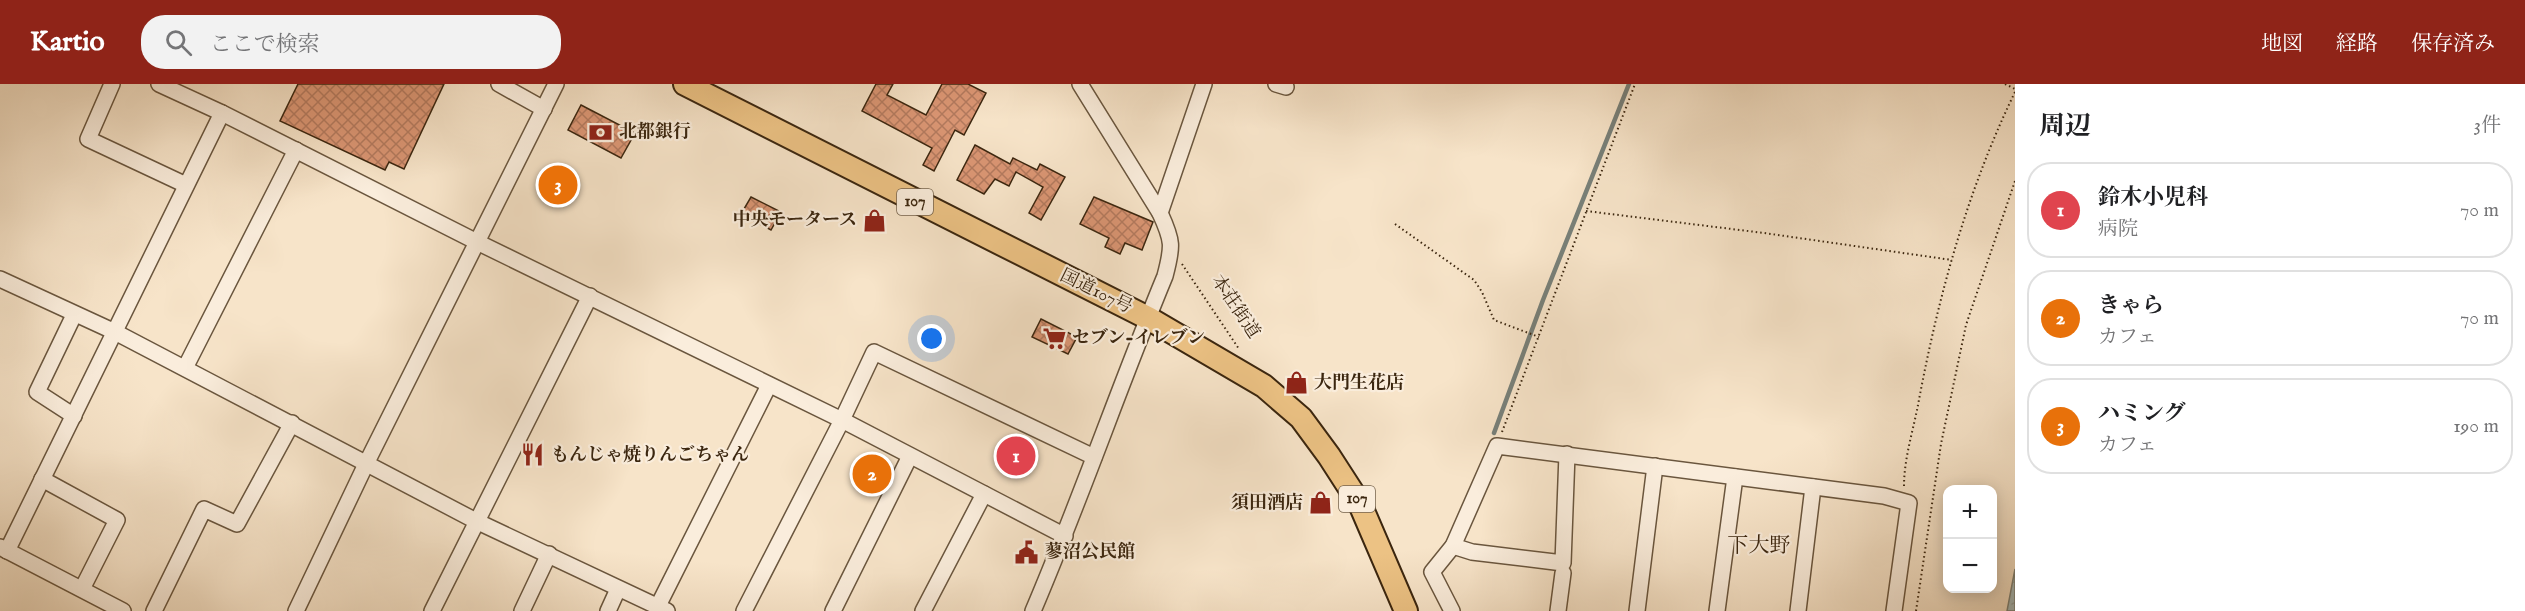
<!DOCTYPE html>
<html lang="ja">
<meta charset="utf-8">
<style>
:root{--surface:#fff;--page:#f2f2f2;--text:#202124;--muted:#757577;--line:#e0e0e0;--accent:#8f2418}
body{margin:0;font-family:"IM FELL English","Noto Serif JP",serif;background:var(--page);color:var(--text)}
.controls{position:absolute;right:18px;bottom:18px;display:grid;overflow:hidden;border-radius:12px;box-shadow:0 3px 15px #0003}
.controls button{width:54px;height:54px;display:grid;place-items:center;padding:0;border:0;border-bottom:2px solid var(--line);background:var(--surface);color:var(--text);font:30px sans-serif}
.you{position:absolute;left:932px;top:255px;width:21px;height:21px;margin:-15px;border:4px solid #fff;border-radius:50%;background:#1a73e8;box-shadow:0 0 0 9px #1a73e833}
.badge{display:grid;place-items:center;width:39px;height:39px;border-radius:50%;background:var(--accent);color:#fff;font-size:20px;font-weight:700}
.pin{position:absolute;translate:-50% -50%;border:3px solid #fff;box-shadow:0 2px 6px #0006}
.list{margin:0;padding:0;list-style:none}
h2{display:flex;justify-content:space-between;align-items:center;height:78px;margin:0;padding:0 24px;font-size:26px}
h2 small{font-size:20px;font-weight:400;color:var(--muted)}
.list li{display:grid;grid-template-columns:39px 1fr auto;gap:18px;align-items:center;box-sizing:border-box;height:96px;margin:0 12px 12px;padding:0 12px;border:2px solid var(--line);border-radius:24px}
.list b{display:block;font-size:22px;white-space:nowrap}
.list p{margin:0;font-size:20px;white-space:nowrap;color:var(--muted)}
.list em{font-size:20px;font-style:normal;color:var(--muted)}
.icon{flex:none;width:33px;height:33px;fill:none;stroke:currentColor;stroke-width:2;stroke-linecap:round;stroke-linejoin:round}
.map{position:relative;flex:none;width:2015px;height:527px;overflow:hidden}
header{display:flex;align-items:center;gap:36px;box-sizing:border-box;height:84px;padding:0 30px;background:var(--accent);color:#fff}
header strong{font-size:28px}
nav{display:flex;gap:33px;margin-inline-start:auto;font-size:21px}
.search{width:420px;height:54px;background:var(--page);display:flex;align-items:center;gap:15px;box-sizing:border-box;padding:0 21px;border-radius:24px;color:var(--muted);font-size:22px}
main{display:flex}
aside{flex:1;background:var(--surface)}
.map>svg:first-child{display:block}
.water{fill:url(#water-ripples);stroke:#788079;stroke-width:1.5}
.lines{fill:none;stroke-linecap:round;stroke-linejoin:round}
.stream{stroke:#788079;stroke-width:4.5}
.building{fill:url(#building-cross-hatch);stroke:#3b260f;stroke-width:1.5}
.minor-casing{stroke:#6a563e;stroke-width:18}
.highway-casing{stroke:#3b260f;stroke-width:26}
.path{stroke:#3b260f;stroke-width:2;stroke-dasharray:1.5 3;stroke-linecap:butt}
.minor{stroke:#faeddc;stroke-width:15}
.highway{stroke:#ecc284;stroke-width:22}
.labels{text-anchor:middle;dominant-baseline:central;stroke-width:4.5;stroke-linejoin:round;paint-order:stroke}
.shield{fill:#faeddc;stroke:#74624c;stroke-width:1.5}
.shield-label{font-size:16px;font-weight:bold;fill:#3b260f}
.poi-label{font-size:18px;font-weight:bold;fill:#3b260f;stroke:#faeddc;text-anchor:start}
.street-label{font-size:18px;fill:#3b260f;stroke:#faeddc}
.quarter-label{font-size:21px;fill:#3b260f;stroke:#faeddc}
</style>
<header>
<strong>Kartio</strong>
<div class="search"><svg class="icon" aria-label="search" viewBox="0 0 24 24"><circle cx="10" cy="10" r="6"/><path d="M15 15l6 6"/></svg>ここで検索</div>
<nav><a>地図</a><a>経路</a><a>保存済み</a></nav>
</header>
<main>
<div class="map">
<svg width="2015" height="527" viewBox="0 0 2015 527">
<defs>
<pattern id="water-ripples" width="26" height="14" patternUnits="userSpaceOnUse" patternTransform="scale(1.5)"><rect width="26" height="14" fill="#a1bcc0"/><path d="M2 4q2-2 4 0t4 0M15 11q2-2 4 0t4 0" fill="none" stroke="#8ca1a4"/></pattern>
<pattern id="building-cross-hatch" width="8" height="8" patternUnits="userSpaceOnUse" patternTransform="scale(1.5)"><rect width="8" height="8" fill="#db9674"/><path d="M0 0l8 8M0 8l8-8" fill="none" stroke="#b37a5e"/></pattern>
</defs>
<rect width="100%" height="100%" fill="#f7e4c9"/>
<filter id="stains"><feTurbulence type="fractalNoise" baseFrequency=".00333" numOctaves="4"/><feColorMatrix values="0 0 0 0 .2 0 0 0 0 .09 0 0 0 0 .02 0 0 0 .5 -.17"/></filter>
<radialGradient id="worn" r=".72"><stop offset=".6" stop-color="#630" stop-opacity="0"/><stop offset="1" stop-color="#630" stop-opacity=".3"/></radialGradient>
<polygon class="water" points="2015,485 2015,527 2007,527"/>
<g class="lines">
<polyline class="stream" points="1494,349 1543,216 1629,0"/>
</g>
<g class="building">
<polygon points="298,0 444,0 404,85 389,78 385,86 280,37"/>
<polygon points="876,0 893,0 887,11 926,31 942,0 968,0 986,9 964,51 955,46 934,87 923,81 932,64 862,27"/>
<polygon points="581,21 635,49 621,74 568,46"/>
<polygon points="975,61 1010,80 1013,74 1037,86 1040,80 1065,93 1041,136 1029,129 1043,103 1016,88 1009,102 995,95 984,110 957,96"/>
<polygon points="751,113 781,128 771,146 741,130"/>
<polygon points="1094,113 1153,138 1142,166 1125,159 1120,170 1105,163 1109,154 1080,140"/>
<polygon points="1041,235 1077,253 1068,270 1032,253"/>
</g>
<g class="lines">
<defs>
<g id="minor">
<polyline points="112,0 88,55 186,101"/>
<polyline points="159,0 222,29 477,158 842,336 1065,452"/>
<polyline points="499,0 544,25"/>
<polyline points="1276,0 1286,3"/>
<polyline points="1160,129 1204,0"/>
<polyline points="0,195 115,248 476,437 667,527"/>
<polyline points="74,231 37,308 74,332"/>
<polyline points="185,284 296,66"/>
<polyline points="42,395 117,436 82,505"/>
<polyline points="1453,462 1472,468 1563,479 1567,370"/>
<polyline points="0,463 123,527"/>
<polyline points="7,467 222,29"/>
<polyline points="658,522 769,301"/>
<polyline points="154,527 204,425 237,440 292,339"/>
<polyline points="296,527 367,378 556,0"/>
<polyline points="432,527 590,212"/>
<polyline points="522,527 549,470"/>
<polyline points="608,527 618,505"/>
<polyline points="744,527 842,336 874,268 1094,373"/>
<polyline points="833,527 910,372"/>
<polyline points="923,527 984,410"/>
<path d="M1033 527C1080 417 1119 303 1165 192 1173 162 1173 157 1160 129L1080 0"/>
<polyline points="1452,527 1432,488 1453,462 1497,362 1884,412 1909,419 1894,527"/>
<polyline points="1558,527 1563,489"/>
<polyline points="1637,527 1655,382"/>
<polyline points="1717,527 1735,393"/>
<polyline points="1798,527 1813,403"/>
</g>
<polyline id="highway" points="685,0 1148,234 1264,302 1301,334 1329,372 1360,420 1406,527"/>
</defs>
<use href="#minor" class="minor-casing"/>
<use href="#highway" class="highway-casing"/>
<g class="path">
<polyline points="2005,0 2015,5"/>
<polyline points="1586,127 1764,149 1952,176"/>
<polyline points="1395,140 1474,196 1482,208 1494,236 1539,253"/>
<polyline points="1182,180 1239,265"/>
<polyline points="1502,348 1635,0"/>
<path d="M1904 402C1904 375 1913 347 1918 321 1938 213 1967 107 2015 8"/>
<polyline points="1916,527 1941,360 1966,241 2015,97"/>
</g>
<use href="#minor" class="minor"/>
<use href="#highway" class="highway"/>
</g>
<defs>
<symbol id="bank-bare" viewBox="-9 -9 18 18"><path d="M-6-4H6V4H-6ZM0-2.3a2.3 2.3 0 1 0 0 4.6a2.3 2.3 0 1 0 0-4.6Z" fill="#8f2418" stroke="#faeddc" stroke-width="2.5" paint-order="stroke"/></symbol>
<symbol id="shop-bare" viewBox="-9 -9 18 18"><path d="M-5-2.5h2.3a2.7 3.5 0 0 1 5.4 0H5L5.5 6h-11ZM-1.5-2.5h3a1.5 2.3 0 0 0-3 0Z" fill="#8f2418" stroke="#faeddc" stroke-width="2.5" paint-order="stroke"/></symbol>
<symbol id="supermarket-bare" viewBox="-9 -9 18 18"><path d="M-6-5.5h2.5l.6 2H6L4.5 2H-2.5L-4.4-4H-6ZM-1.5 3.2a1.3 1.3 0 1 0 .1 0ZM3 3.2a1.3 1.3 0 1 0 .1 0Z" fill="#8f2418" stroke="#faeddc" stroke-width="2.5" paint-order="stroke"/></symbol>
<symbol id="restaurant-bare" viewBox="-9 -9 18 18"><path d="M-5-6h1v4h1v-4h1v4h1v-4h1v5L-1.5 .5V6h-2V.5L-5-1ZM5-6V6H3V1.5H1.5Q1.5-4 5-6Z" fill="#8f2418" stroke="#faeddc" stroke-width="2.5" paint-order="stroke"/></symbol>
<symbol id="civic-bare" viewBox="-9 -9 18 18"><path d="M-.6-6.5H3V-4.5H.6V-3L4-1V1h2V6H-6V1h2V-1L-.6-3ZM-1.2 2.5V6h2.4V2.5Z" fill="#8f2418" stroke="#faeddc" stroke-width="2.5" paint-order="stroke"/></symbol>
</defs>
<g fill-rule="evenodd">
<use href="#bank-bare" x="584" y="32" width="33" height="33"/>
<use href="#shop-bare" x="858" y="120" width="33" height="33"/>
<use href="#supermarket-bare" x="1038" y="238" width="33" height="33"/>
<use href="#shop-bare" x="1280" y="282" width="33" height="33"/>
<use href="#restaurant-bare" x="516" y="354" width="33" height="33"/>
<use href="#shop-bare" x="1304" y="402" width="33" height="33"/>
<use href="#civic-bare" x="1010" y="452" width="33" height="33"/>
</g>
<g class="labels">
<g class="shield">
<rect x="897" y="105" width="36" height="26" rx="4.5"/>
<rect x="1339" y="402" width="36" height="26" rx="4.5"/>
</g>
<g class="shield-label">
<text x="915" y="118">107</text>
<text x="1357" y="415">107</text>
</g>
<g class="poi-label">
<text x="619" y="48">北都銀行</text>
<text x="857" y="136" text-anchor="end">中央モータース</text>
<text x="1072" y="254">セブン-イレブン</text>
<text x="1314" y="299">大門生花店</text>
<text x="551" y="371">もんじゃ焼りんごちゃん</text>
<text x="1303" y="419" text-anchor="end">須田酒店</text>
<text x="1045" y="468">蓼沼公民館</text>
</g>
<g class="street-label">
<text transform="translate(1096 208) rotate(26)">国道107号</text>
<text transform="translate(1235 223) rotate(56)">本荘街道</text>
</g>
<g class="quarter-label">
<text x="1759" y="462">下大野</text>
</g>
</g>
<rect width="100%" height="100%" filter="url(#stains)"/>
<rect width="100%" height="100%" fill="url(#worn)"/>
</svg>
<div class="controls">
<button>+</button>
<button>−</button>
</div>
<div class="you"></div>
<div class="pin badge" style="left:1016px;top:372px;background:#e0444e">1</div>
<div class="pin badge" style="left:872px;top:390px;background:#e8710a">2</div>
<div class="pin badge" style="left:558px;top:101px;background:#e8710a">3</div>
</div>
<aside>
<h2>周辺<small>3件</small></h2>
<ul class="list">
<li><span class="badge" style="background:#e0444e">1</span><div><b>鈴木小児科</b><p>病院</p></div><em>70 m</em></li>
<li><span class="badge" style="background:#e8710a">2</span><div><b>きゃら</b><p>カフェ</p></div><em>70 m</em></li>
<li><span class="badge" style="background:#e8710a">3</span><div><b>ハミング</b><p>カフェ</p></div><em>190 m</em></li>
</ul>
</aside>
</main>
